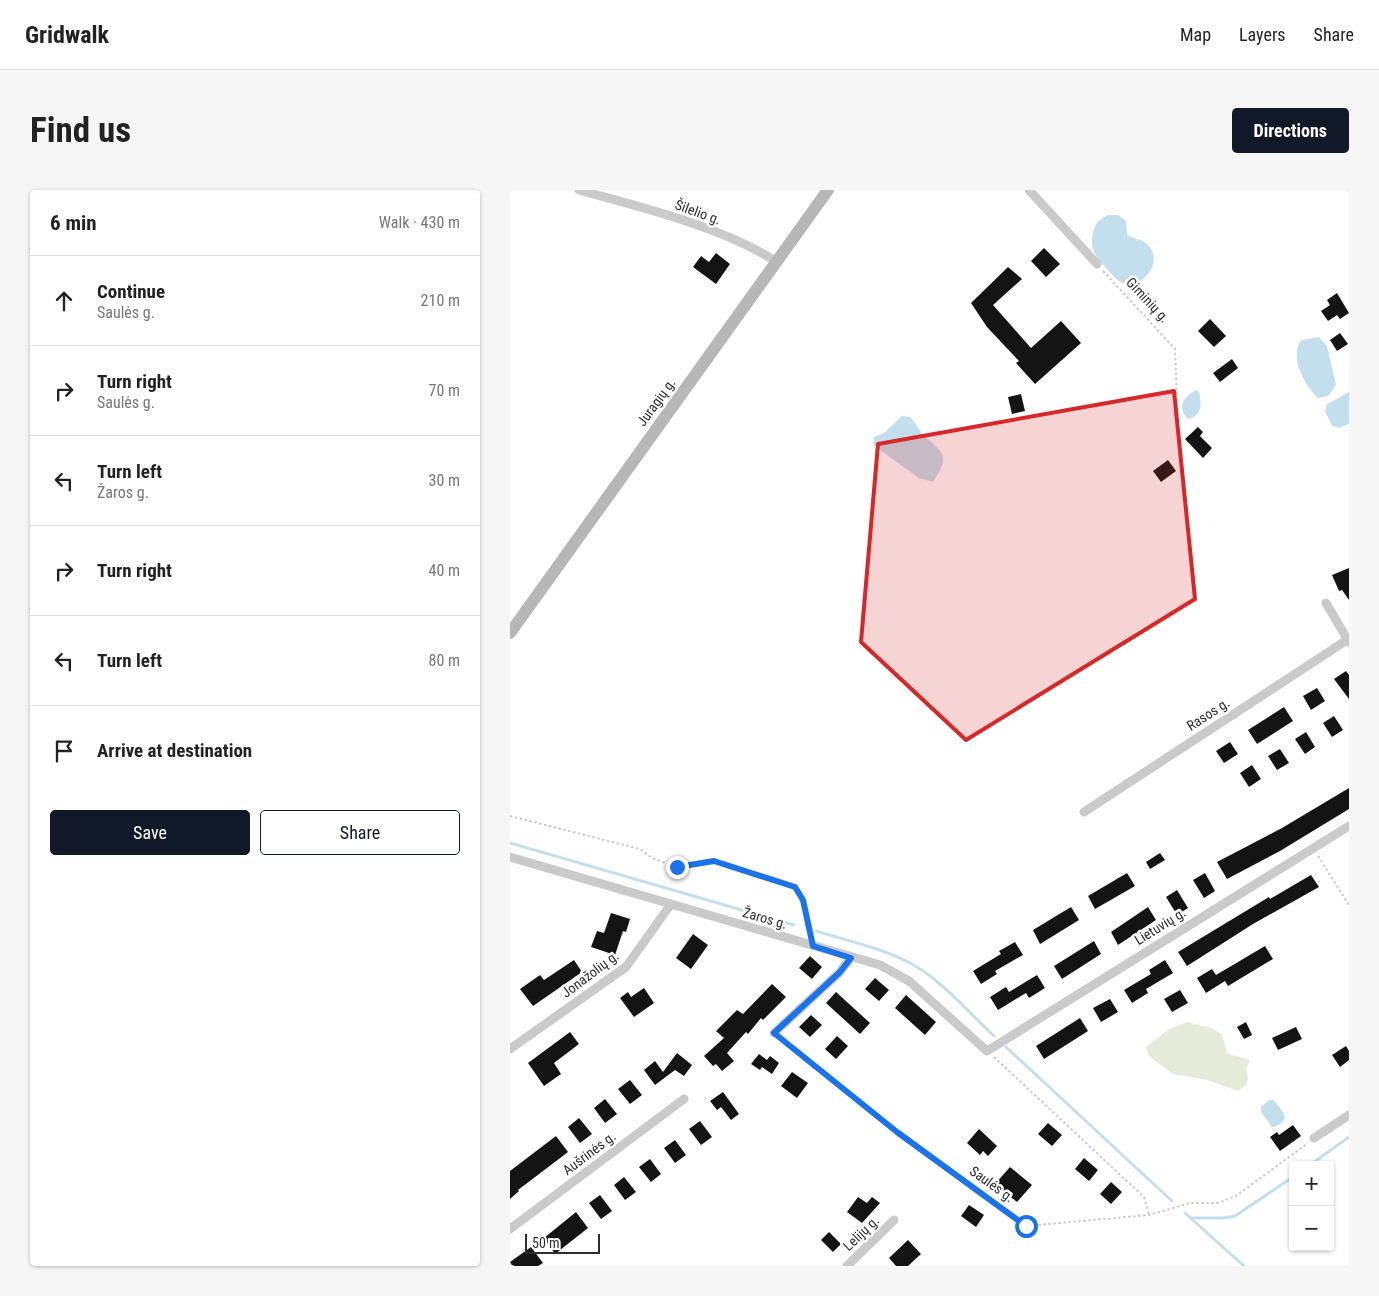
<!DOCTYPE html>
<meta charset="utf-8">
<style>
:root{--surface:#fff;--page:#f6f6f6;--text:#222;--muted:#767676;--line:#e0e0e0;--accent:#111827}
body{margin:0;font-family:"Roboto Condensed",sans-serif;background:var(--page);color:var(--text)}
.controls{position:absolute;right:15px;bottom:15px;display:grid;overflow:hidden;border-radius:5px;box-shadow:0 1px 4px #0004}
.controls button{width:45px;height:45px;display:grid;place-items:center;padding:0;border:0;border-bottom:1px solid var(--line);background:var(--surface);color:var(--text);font:25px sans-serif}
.scale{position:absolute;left:15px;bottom:12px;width:75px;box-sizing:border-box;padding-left:5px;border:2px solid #2d2d2d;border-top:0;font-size:14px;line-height:18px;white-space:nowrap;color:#2d2d2d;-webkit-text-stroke:4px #fff;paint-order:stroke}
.stop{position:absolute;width:15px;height:15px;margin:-11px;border:4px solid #1a73e8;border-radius:50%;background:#fff}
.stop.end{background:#1a73e8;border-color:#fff;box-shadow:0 1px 5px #0008}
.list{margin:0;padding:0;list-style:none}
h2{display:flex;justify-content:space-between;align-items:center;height:65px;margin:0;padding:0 20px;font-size:21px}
h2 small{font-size:16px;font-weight:400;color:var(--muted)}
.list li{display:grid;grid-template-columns:32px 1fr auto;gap:15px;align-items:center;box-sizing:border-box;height:90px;padding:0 20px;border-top:1px solid var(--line)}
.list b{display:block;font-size:19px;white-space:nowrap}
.list p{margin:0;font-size:16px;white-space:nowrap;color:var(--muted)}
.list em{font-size:16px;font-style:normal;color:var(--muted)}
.actions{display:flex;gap:10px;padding:15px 20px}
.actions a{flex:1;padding:11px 0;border:1px solid var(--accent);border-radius:5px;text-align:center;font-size:18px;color:var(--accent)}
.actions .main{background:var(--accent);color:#fff}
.icon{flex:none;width:28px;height:28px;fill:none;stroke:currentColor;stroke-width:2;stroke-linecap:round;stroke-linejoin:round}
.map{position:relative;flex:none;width:839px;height:1076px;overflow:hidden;border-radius:5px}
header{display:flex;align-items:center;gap:30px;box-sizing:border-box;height:70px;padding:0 25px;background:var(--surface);border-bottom:1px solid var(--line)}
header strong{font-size:24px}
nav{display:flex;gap:28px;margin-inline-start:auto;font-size:18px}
.intro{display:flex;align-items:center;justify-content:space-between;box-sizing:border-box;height:120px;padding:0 30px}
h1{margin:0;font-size:35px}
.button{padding:12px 22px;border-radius:5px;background:var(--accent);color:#fff;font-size:18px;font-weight:700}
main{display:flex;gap:30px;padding:0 30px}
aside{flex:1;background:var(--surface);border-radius:5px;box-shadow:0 1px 4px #0004}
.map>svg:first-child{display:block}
.green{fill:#e4ecd9}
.water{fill:#c3dfed}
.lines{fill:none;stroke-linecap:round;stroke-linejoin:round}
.stream{stroke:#c3dfed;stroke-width:3}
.building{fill:#141414}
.path{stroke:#cacaca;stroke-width:2;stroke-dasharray:2.5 2.5;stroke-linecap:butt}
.street{stroke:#cacaca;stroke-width:9}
.secondary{stroke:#b7b7b7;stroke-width:12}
.route{stroke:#1a73e8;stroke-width:6}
.marked{fill:#d62828;fill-opacity:0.2;stroke:#d62828;stroke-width:4;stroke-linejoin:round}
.labels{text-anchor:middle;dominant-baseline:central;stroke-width:5;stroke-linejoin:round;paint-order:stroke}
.street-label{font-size:14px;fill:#2d2d2d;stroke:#fff}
</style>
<header>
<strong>Gridwalk</strong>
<nav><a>Map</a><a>Layers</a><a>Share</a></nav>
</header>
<div class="intro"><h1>Find us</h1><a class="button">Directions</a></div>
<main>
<aside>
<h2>6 min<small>Walk · 430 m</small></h2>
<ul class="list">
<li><svg class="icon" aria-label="ahead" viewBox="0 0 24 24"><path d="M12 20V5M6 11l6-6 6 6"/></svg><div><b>Continue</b><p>Saulės g.</p></div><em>210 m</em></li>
<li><svg class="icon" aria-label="right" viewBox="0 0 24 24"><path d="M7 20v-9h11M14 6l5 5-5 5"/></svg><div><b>Turn right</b><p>Saulės g.</p></div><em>70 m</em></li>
<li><svg class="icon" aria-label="left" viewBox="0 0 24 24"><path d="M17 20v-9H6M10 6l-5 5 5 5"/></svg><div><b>Turn left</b><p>Žaros g.</p></div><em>30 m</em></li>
<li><svg class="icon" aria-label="right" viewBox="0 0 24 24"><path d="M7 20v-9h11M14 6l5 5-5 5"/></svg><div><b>Turn right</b></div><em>40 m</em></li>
<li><svg class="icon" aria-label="left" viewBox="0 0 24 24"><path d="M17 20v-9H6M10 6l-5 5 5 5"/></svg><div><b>Turn left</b></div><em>80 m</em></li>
<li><svg class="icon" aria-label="arrive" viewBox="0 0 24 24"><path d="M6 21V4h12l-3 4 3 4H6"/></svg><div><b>Arrive at destination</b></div></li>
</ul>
<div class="actions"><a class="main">Save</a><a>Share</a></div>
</aside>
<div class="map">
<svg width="839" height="1076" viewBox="0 0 839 1076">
<rect width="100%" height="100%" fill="#fff"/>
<path class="green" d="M677 832 701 838 712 844 717 863 740 870 736 880C740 891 738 895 728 901L697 890 663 884 639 866 636 857 659 839Z"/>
<g class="water">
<path d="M598 25H608L616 31 617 45C622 48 630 49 634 52 657 67 635 100 613 93 607 91 601 83 596 78 589 71 582 63 582 52 583 38 585 31 598 25Z"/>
<path d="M809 147 817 156 826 195 818 206 808 208C798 199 784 176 787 161 787 158 790 153 791 150Z"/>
<path d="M687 200 689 202C692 214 692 226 678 229 666 218 674 205 687 200Z"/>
<polygon points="839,202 839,234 829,238 822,236 815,221 817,214"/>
<path d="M392 226 400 227C406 233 409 241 415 246 435 266 440 265 423 292L409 288 363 255 364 247 374 243Z"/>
<path d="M759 910H764L773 922 775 928C772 933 769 936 762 937L751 922V917Z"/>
</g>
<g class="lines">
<g class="stream">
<polyline points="0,653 284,735"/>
<path d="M306 741C338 751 372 758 400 773 432 790 458 822 484 846"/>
<polyline points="496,857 662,1011"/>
<polyline points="800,975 839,947"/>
<polyline points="675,1023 734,1076"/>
<polyline points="681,1028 713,1028 725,1026 783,987"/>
</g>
</g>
<g class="building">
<polygon points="534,58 550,74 536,87 521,71"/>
<polygon points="206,63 220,74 206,94 183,77 191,66 199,72"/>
<polygon points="498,77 512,89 483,115 521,158 551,131 571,153 525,194 506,173 509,171 477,137 461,113"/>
<polygon points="827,103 839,123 830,129 827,125 818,131 811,121 820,115 817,110"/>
<polygon points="700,129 716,146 704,157 688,141"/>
<polygon points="830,143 838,154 827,161 820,150"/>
<polygon points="722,169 728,178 710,192 703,183"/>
<polygon points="511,204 515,221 502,224 498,207"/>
<polygon points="688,237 693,242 690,246 702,258 693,268 675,249"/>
<polygon points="658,270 666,281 651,292 643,281"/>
<polygon points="839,378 839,410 832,400 829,401 822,385"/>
<polygon points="836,481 839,485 839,509 824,489"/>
<polygon points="807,498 815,511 801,520 793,506"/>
<polygon points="774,517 783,531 747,554 738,540"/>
<polygon points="824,526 833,540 822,547 813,533"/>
<polygon points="796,542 805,557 795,564 785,549"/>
<polygon points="720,552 728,564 714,573 706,561"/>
<polygon points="770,559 779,573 767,580 758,566"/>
<polygon points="742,575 751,589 739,597 730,583"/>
<polygon points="839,598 839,619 770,661 717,689 707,672 772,638"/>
<polygon points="650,663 655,670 640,679 636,672"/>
<polygon points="617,683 625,696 585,719 578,706"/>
<polygon points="695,683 705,701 694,708 683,690"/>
<polygon points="801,685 809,697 743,734 677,776 668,762 759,707 760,709"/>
<polygon points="667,700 678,718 667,725 656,707"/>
<polygon points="561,717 569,730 530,754 523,740"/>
<polygon points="638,717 646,730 608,755 601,742"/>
<polygon points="101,723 120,729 116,742 113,741 105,765 81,757 87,741 94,743"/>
<polygon points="183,744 198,755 181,779 166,768"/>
<polygon points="584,751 591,764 552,789 544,776"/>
<polygon points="505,752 513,765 485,781 487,784 471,794 463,781 491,764 489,761"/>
<polygon points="755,756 763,769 718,796 715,791 696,803 687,788 702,779 706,785"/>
<polygon points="300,766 312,777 302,789 289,778"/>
<polygon points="64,770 72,782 23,816 10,799 30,785 34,790"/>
<polygon points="655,770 663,783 636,799 638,803 622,813 614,800 641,784 639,780"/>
<polygon points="527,785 535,798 519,808 516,803 488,820 480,807 496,797 499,802"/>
<polygon points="365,788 379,800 369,811 355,799"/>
<polygon points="262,794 276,807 253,830 251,828 238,844 236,842 217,863 224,871 212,881 206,874 203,876 194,866 214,848 206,841 227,820 233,824"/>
<polygon points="134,798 144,813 124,827 110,808 118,802 121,807"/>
<polygon points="670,800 678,813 662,822 654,809"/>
<polygon points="326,802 360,833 350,844 316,813"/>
<polygon points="396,805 426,832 415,845 385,818"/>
<polygon points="600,809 608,822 591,832 583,818"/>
<polygon points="301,825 312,835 300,847 289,837"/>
<polygon points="570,828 578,841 534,869 526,856"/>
<polygon points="736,832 742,845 734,849 727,837"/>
<polygon points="786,837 792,849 768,860 762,848"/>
<polygon points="60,842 69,854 44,873 51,884 34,896 18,873"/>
<polygon points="327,846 338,856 326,869 315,859"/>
<polygon points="836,856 839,861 839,870 830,877 822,865"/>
<polygon points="167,863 182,875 174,886 165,880 145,895 134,880 145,871 153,882"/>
<polygon points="249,864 257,870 260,866 269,873 262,884 252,877 250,880 241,874"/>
<polygon points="282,882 298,893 287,908 271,896"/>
<polygon points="120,890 132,905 120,914 108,899"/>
<polygon points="213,902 229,924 221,930 211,917 207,920 200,911"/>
<polygon points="95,909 107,924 95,933 84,918"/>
<polygon points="69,928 82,944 70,953 58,937"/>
<polygon points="190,931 202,947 191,955 179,939"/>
<polygon points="538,933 552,945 542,956 528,944"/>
<polygon points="783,935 791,946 770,961 760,947 767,942 769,945"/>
<polygon points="469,939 487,956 478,966 473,961 470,965 457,953"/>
<polygon points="46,946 58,962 8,1000 9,1001 0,1009 0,981"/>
<polygon points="165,950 176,965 165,973 154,958"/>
<polygon points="574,968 588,980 579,991 565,979"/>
<polygon points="140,969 151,984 141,992 129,977"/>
<polygon points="500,977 522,995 507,1012 485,994"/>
<polygon points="114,987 126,1002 115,1010 104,995"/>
<polygon points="601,992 612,1002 601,1014 590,1004"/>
<polygon points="90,1005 102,1021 91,1029 79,1013"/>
<polygon points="348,1007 357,1013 362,1007 370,1013 352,1033 337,1022"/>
<polygon points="459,1015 474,1025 466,1037 451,1026"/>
<polygon points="66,1022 78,1038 45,1064 34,1048"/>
<polygon points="319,1042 331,1054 323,1062 311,1050"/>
<polygon points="398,1050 411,1064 398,1076 386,1076 379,1068"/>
<polygon points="21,1057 33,1073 28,1076 0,1076 0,1072"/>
</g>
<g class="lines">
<g class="path">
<polyline points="593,81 665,159 669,266"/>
<polyline points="0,626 130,659 142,668 167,677 204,671 285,697 293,710 301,744"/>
<polyline points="808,666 839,715"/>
<polyline points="272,849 387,942 516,1036 639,1025 680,1013 708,1013 726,1006 798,953"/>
<polyline points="484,867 634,1007 639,1024"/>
</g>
<g class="street">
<path d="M69 0C130 17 213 37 265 71"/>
<polyline points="519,0 587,74"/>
<polyline points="816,413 839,452"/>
<polyline points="574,622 837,450"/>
<polyline points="0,667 370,775 399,791 477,861 839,636"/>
<polyline points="264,843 330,782 341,767"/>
<polyline points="0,859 116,777 161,714"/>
<polyline points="804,948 839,925"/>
<polyline points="0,1039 174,909"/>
<polyline points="337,1076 384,1030"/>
</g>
<polyline class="secondary" points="0,443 318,0"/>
</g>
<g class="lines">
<polyline class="route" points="167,677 204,671 285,697 293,710 303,756 341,768 330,782 264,843 387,942 516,1036"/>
</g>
<path class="marked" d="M664 201 685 409 456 550 351 452 368 254Z"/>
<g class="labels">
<g class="street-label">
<text transform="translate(188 22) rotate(20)">Šilelio g.</text>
<text transform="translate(638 110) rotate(47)">Giminių g.</text>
<text transform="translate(146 212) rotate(-54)">Juragių g.</text>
<text transform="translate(698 524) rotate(-33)">Rasos g.</text>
<text transform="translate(255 728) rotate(16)">Žaros g.</text>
<text transform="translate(650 736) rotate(-32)">Lietuvių g.</text>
<text transform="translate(80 784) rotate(-37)">Jonažolių g.</text>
<text transform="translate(79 963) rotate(-37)">Aušrinės g.</text>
<text transform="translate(482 994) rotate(36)">Saulės g.</text>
<text transform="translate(351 1043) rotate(-44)">Lelijų g.</text>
</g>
</g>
</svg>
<div class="controls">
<button>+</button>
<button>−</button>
</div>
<div class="scale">50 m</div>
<div class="stop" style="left:516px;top:1036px"></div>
<div class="stop end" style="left:167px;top:677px"></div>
</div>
</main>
